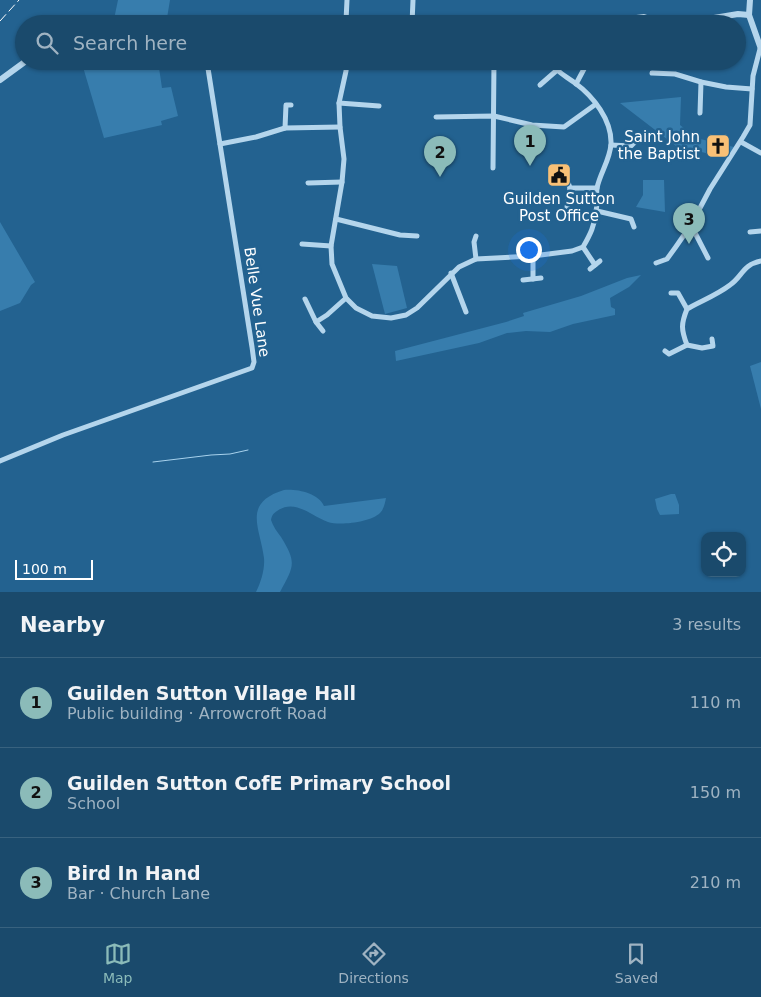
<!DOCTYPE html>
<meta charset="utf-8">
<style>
:root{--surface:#1a4a6c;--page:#235172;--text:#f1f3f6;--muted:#9fb3c2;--line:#38627f;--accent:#8bbbb9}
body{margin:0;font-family:"DejaVu Sans",sans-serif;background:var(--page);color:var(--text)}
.controls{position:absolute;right:15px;bottom:15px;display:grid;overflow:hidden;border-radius:10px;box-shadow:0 1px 4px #0004}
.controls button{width:45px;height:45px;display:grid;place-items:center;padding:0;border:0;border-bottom:1px solid var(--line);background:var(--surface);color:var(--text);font:25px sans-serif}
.scale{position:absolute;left:15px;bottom:12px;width:78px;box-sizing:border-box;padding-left:5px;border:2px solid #fff;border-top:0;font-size:14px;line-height:18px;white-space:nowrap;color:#fff;-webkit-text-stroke:4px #236290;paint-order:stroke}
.you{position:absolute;left:528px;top:249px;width:18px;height:18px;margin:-12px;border:4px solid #fff;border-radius:50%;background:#1a73e8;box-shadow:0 0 0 8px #1a73e833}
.badge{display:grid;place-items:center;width:32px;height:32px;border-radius:50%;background:var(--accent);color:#111;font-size:16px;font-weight:700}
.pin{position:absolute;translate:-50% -41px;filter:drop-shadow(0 1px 2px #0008)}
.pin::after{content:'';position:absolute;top:26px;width:18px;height:15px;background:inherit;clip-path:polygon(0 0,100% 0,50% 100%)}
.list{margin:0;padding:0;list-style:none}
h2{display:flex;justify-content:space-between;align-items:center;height:65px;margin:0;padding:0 20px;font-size:21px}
h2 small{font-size:16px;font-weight:400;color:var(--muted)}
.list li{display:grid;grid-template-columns:32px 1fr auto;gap:15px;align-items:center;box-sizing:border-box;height:90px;padding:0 20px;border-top:1px solid var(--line)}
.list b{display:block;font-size:19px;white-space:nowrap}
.list p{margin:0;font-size:16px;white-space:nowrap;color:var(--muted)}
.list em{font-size:16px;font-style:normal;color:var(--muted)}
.icon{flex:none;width:28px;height:28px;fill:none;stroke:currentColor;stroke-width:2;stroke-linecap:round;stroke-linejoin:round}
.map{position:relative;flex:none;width:761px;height:592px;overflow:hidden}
.search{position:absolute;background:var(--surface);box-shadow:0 1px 4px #0004;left:15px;right:15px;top:15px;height:55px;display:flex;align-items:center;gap:12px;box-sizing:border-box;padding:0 18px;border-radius:28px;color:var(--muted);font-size:19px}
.sheet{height:335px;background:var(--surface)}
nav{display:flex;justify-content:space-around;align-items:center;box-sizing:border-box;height:70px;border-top:1px solid var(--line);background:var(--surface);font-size:14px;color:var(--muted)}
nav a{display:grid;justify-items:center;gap:2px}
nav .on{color:var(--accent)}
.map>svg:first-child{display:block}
.green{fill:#377dad}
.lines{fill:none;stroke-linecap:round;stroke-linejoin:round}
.stream{stroke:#a8d2ed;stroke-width:1}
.minor{stroke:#b4d5ec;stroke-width:5}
.tertiary{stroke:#b4d5ec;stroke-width:6}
.rail{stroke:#fff;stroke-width:1;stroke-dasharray:9 4;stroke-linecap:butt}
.labels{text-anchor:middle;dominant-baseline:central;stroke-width:5;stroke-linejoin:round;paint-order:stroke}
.poi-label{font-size:15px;fill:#fff;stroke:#236290;text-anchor:end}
.street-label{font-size:15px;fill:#fff;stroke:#236290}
</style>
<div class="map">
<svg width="761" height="592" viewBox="0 0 761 592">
<rect width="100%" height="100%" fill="#236290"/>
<g class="green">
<polygon points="118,0 170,0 166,24 113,24"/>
<polygon points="61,61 158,61 162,88 171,87 178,116 161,121 162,125 104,138 83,67 67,69"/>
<polygon points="681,97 680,125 696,138 734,147 727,158 676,146 620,103"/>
<polygon points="643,180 664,180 665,212 636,207 643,195"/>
<polygon points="0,222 35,282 31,285 20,303 0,311"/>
<polygon points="372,264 397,266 407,308 385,314"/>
<polygon points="641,275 629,287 610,298 611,307 615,309 615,315 573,324 550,332 526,331 507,333 479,343 396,361 395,351 506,322 524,316 523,313 581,296 627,278"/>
<polygon points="761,362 761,409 750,366"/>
<path d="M284 490C298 489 318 493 324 506L386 498C385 503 384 509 380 513 371 522 340 526 328 522 311 516 295 498 277 511 273 514 272 515 271 520 273 526 277 532 281 537 297 563 294 566 280 592H256C261 582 265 569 264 558 260 527 242 503 284 490Z"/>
<polygon points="671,494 675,494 679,505 679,514 660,515 657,509 655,499"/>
</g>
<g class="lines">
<polyline class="stream" points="153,462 211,455 230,454 248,450"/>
<g class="minor">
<polyline points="347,0 346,21 348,24"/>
<polyline points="412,24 413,0"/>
<path d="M347 61 346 71 339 103 340 127 344 159 342 182 331 246 332 264 346 298 356 308 372 316 391 318 406 315 417 308 459 267 476 259 533 256 572 251 583 247C590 235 595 225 596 211 598 204 596 196 597 188 600 173 610 160 611 144 612 120 593 96 575 83 564 75 557 72 548 61"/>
<polyline points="652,73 675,74 701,82 726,87 752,89"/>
<polyline points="576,84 584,69 581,64"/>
<polyline points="540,85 556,71"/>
<polyline points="339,103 379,106"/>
<polyline points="291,105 286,105 285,128 340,127"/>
<polyline points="700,113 701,82"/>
<polyline points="436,117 494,116 532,125 564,127 596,104"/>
<polyline points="741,142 761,153"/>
<polyline points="220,144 256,137 285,128"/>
<polyline points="611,145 631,146 637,140"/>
<polyline points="493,168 494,61"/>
<polyline points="568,182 570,188 597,188"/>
<polyline points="308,183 342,182"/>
<polyline points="597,211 631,219 634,227"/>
<polyline points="566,214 570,188"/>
<polyline points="336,219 400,235 417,236"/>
<polyline points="691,225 708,258"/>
<polyline points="750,232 761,231"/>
<polyline points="302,244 331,246"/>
<polyline points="583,247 595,265"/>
<polyline points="533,256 533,279"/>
<polyline points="476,259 474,242 476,236"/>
<polyline points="656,263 667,259 675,248 691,225 710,189 743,137 750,125 753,76 760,49"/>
<polyline points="590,269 600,261"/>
<polyline points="451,273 466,312"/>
<polyline points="523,280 541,278"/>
<polyline points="671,293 678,293 687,309"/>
<polyline points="305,299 316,322"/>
<polyline points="323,331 316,322 327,315 346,298"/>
<path d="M687 345C681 329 681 324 687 309 701 301 717 295 730 285 743 276 742 265 761 261"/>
<polyline points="665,351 669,354 687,345 702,348 713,346 712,339"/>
<polyline points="0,461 63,435 252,368 254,362 252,347 207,62"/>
</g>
<g class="tertiary">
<polyline points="750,0 749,15 761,49"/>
<polyline points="609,24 622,20 644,17 663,24"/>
<polyline points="678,24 738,14 749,15"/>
<polyline points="188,61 215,61"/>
<polyline points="0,80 26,61"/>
</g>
<polyline class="rail" points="0,21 19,0"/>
</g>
<defs>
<symbol id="church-square" viewBox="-11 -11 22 22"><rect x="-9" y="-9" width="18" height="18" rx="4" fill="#f8c076" stroke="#236290"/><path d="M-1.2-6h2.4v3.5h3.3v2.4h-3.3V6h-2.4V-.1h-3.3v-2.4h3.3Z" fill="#111"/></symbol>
<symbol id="civic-square" viewBox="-11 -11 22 22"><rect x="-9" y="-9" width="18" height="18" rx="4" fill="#f8c076" stroke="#236290"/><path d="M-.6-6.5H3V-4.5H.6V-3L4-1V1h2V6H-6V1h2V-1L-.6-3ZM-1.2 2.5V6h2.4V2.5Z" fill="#111"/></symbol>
</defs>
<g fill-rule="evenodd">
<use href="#church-square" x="704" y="132" width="28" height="28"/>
<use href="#civic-square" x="545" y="161" width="28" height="28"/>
</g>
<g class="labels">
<g class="poi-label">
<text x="700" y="137">Saint John<tspan x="700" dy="17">the Baptist</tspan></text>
<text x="559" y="199" text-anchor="middle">Guilden Sutton<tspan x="559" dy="17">Post Office</tspan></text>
</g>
<g class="street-label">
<text transform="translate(257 302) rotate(82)">Belle Vue Lane</text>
</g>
</g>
</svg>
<div class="controls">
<button><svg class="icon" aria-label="locate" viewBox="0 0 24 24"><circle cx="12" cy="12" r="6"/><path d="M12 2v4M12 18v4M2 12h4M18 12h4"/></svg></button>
</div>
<div class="scale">100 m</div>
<div class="you"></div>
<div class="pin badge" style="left:530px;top:166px">1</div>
<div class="pin badge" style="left:440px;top:177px">2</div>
<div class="pin badge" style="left:689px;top:244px">3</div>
<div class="search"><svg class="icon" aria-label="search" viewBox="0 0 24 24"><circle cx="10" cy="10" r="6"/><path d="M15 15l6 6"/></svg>Search here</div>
</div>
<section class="sheet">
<h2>Nearby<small>3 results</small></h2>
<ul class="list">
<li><span class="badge">1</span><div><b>Guilden Sutton Village Hall</b><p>Public building · Arrowcroft Road</p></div><em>110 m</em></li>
<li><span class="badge">2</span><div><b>Guilden Sutton CofE Primary School</b><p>School</p></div><em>150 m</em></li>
<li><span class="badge">3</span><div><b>Bird In Hand</b><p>Bar · Church Lane</p></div><em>210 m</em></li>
</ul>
</section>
<nav>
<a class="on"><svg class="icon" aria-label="map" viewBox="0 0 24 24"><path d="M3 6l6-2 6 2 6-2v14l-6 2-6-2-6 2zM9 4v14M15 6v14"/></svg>Map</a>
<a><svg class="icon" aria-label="directions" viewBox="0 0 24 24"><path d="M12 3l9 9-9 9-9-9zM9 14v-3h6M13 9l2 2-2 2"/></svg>Directions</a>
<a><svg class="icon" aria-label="saved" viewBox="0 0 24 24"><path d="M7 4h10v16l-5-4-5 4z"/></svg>Saved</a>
</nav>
